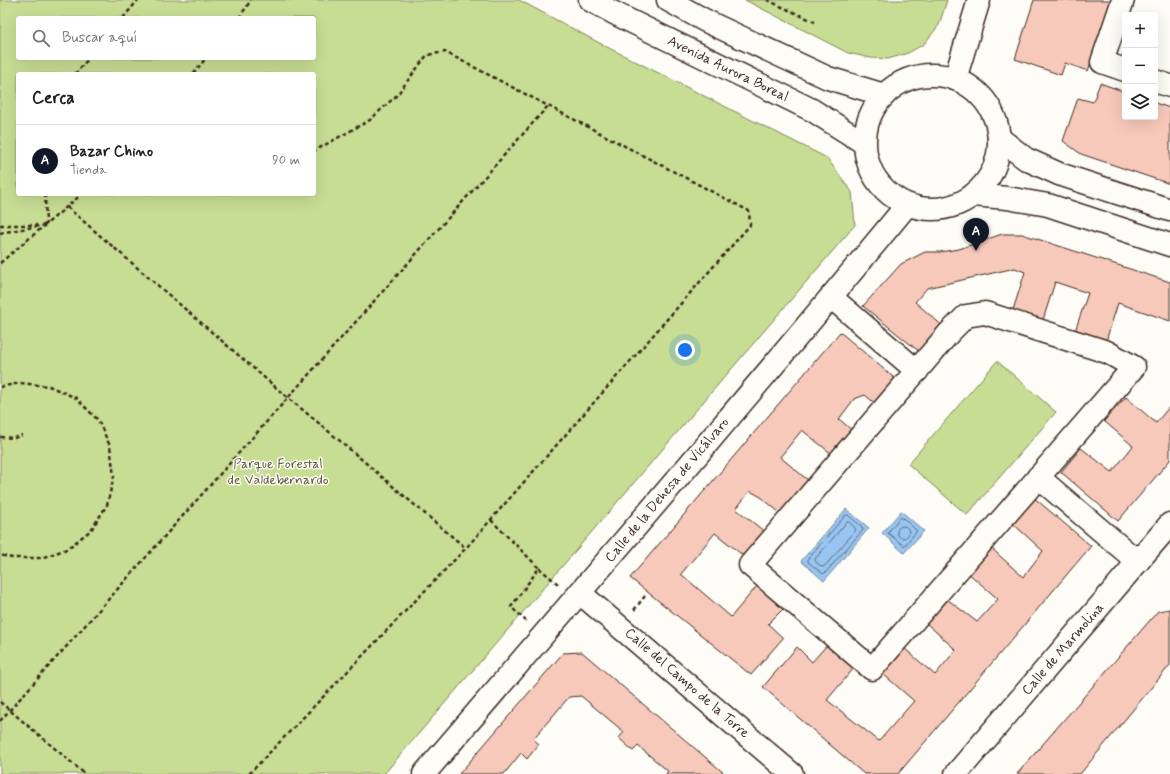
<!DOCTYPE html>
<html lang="es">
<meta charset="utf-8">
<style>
:root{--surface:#fff;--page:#f6f6f6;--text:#202124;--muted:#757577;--line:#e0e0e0;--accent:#111827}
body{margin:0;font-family:Mynerve,sans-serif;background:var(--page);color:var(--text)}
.controls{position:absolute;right:12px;top:12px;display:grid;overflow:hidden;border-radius:4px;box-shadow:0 4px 16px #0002}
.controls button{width:36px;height:36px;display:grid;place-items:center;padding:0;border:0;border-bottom:1px solid var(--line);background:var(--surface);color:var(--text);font:20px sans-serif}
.you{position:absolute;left:685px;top:350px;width:14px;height:14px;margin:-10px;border:3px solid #fff;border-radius:50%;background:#1a73e8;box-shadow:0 0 0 6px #1a73e833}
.badge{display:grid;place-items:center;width:26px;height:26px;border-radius:50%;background:var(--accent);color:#fff;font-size:13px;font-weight:700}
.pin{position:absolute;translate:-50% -33px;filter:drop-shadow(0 1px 2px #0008)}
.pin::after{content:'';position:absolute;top:21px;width:14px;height:12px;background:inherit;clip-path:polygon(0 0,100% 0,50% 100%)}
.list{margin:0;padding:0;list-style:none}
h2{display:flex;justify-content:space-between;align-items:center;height:52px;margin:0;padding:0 16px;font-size:17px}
h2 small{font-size:13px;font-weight:400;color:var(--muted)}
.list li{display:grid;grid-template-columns:26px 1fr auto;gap:12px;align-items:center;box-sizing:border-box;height:72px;padding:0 16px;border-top:1px solid var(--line)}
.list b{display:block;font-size:15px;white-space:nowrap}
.list p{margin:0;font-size:13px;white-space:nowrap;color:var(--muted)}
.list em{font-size:13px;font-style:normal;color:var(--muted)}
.icon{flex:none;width:22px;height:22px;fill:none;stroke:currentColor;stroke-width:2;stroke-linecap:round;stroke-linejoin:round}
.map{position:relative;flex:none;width:1170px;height:774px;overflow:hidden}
.search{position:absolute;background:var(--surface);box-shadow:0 4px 16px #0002;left:16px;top:16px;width:300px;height:44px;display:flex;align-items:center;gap:10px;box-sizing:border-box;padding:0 14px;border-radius:4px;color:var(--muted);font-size:15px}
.panel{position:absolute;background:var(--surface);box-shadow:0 4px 16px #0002;left:16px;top:72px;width:300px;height:124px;border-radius:4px}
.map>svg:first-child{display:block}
.green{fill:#c7dd93;stroke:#818458;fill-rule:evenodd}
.water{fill:#98c5f2;stroke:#73879d}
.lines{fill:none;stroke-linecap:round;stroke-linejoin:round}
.shore{stroke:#606873;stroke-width:1}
.building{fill:#f7c9bb;stroke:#3b2a1e}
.minor-casing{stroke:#3b2a1e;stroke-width:25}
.major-casing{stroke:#3b2a1e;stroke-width:25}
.path{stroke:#3b2a1e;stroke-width:2.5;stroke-dasharray:4 3;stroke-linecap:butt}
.minor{stroke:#fdfcf7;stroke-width:22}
.major{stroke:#fdfcf7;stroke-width:22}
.labels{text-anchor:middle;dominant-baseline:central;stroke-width:3;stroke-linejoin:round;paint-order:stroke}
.street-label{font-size:14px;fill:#3b2a1e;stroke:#fdfcf7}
.park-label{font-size:14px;fill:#5e573b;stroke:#fdfcf7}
</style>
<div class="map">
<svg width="1170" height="774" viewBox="0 0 1170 774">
<rect width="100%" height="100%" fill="#fdfcf7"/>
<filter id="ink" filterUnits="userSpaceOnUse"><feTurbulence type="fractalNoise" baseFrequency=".025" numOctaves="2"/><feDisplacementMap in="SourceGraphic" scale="8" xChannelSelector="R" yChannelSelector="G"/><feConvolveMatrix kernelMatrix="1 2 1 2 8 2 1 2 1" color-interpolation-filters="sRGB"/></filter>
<g filter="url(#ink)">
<g class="green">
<path d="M0 0H519L607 47 827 158 852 192 855 225 384 774H0ZM18 18H314V58H18ZM18 74H314V194H18Z"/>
<polygon points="745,0 947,0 939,25 924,44 908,53 888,59 871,58 848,53"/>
<polygon points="997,361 1056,412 967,515 908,464"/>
</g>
<g class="water">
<polygon points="846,509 869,528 824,581 801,561"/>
<polygon points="901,511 924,531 904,553 882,533"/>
</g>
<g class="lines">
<g class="shore">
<polygon points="846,515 848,515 862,527 863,530 825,573 823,574 808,562 808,559"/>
<polygon points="900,518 903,518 917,531 904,546 888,533"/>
<polygon points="849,522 855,528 856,530 825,566 822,567 815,561 815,559 846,523"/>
<circle cx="903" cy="532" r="6"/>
</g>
</g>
<g class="building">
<polygon points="1034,0 1112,0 1088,71 1065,63 1061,75 1015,59"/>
<polygon points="1100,83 1125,92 1125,117 1155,117 1155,103 1170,108 1170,184 1081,154 1063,141 1078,98 1093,102"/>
<polygon points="1002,234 1022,234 1170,282 1170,321 1118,303 1106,341 1075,331 1088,293 1055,282 1043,320 1013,310 1025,272 1015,268 927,288 915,302 945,328 921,353 863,306 901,264 925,252 940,252 959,249"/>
<polygon points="840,332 899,382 878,406 865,395 854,399 839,419 853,431 833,455 802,430 780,457 809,481 780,513 761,497 750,491 736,509 765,532 745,557 715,533 681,574 731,617 757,586 783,609 768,624 783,638 751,675 630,578"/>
<polygon points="1126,397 1156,423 1170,406 1170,460 1118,521 1061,472 1081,448 1112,472 1133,446 1104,421"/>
<polygon points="1032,496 1091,546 898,774 864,774 763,687 797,647 812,662 827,645 854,668 827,700 879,741 914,701 883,674 904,648 935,675 956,650 926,623 947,599 977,622 998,599 967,572 989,546 1023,577 1043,551 1010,521"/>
<polygon points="1170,609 1170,665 1080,774 1017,774 1158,611"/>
<polygon points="582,652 725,774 666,774 668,771 638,746 633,751 619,738 624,732 581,696 569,697 533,739 539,744 527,759 521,753 504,774 459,774 563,653"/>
</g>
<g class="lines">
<defs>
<g id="minor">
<polyline points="1123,0 1102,62 1125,70"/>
<polyline points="955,79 979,0"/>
<polyline points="1155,81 1170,86"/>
<polyline points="831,297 917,371"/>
<polygon points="985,313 1107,352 1134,367 872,669 750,565 949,333 966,316"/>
<polyline points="1038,477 1138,562"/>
<polyline points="580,593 792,774"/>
<path d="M424 774C586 585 749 397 907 205"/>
<polyline points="956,774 1170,524"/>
</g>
<g id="major">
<polyline points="590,0 618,15 812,110 864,143"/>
<polyline points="668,0 706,21 828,78 884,95"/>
<circle cx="932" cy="142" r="67"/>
<polyline points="999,138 1026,159 1059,174 1170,210"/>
<polyline points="973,195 1007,198 1048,205 1170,245"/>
</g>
</defs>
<use href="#minor" class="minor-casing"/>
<use href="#major" class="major-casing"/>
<g class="path">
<polyline points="767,0 815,22"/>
<polyline points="123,18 138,0"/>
<polyline points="239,18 251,0"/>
<polyline points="75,74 89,58"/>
<polyline points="193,74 206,58"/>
<polyline points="45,194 46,225"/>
<path d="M67 207 288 398C348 446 406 499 466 548"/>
<polyline points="0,225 37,225"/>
<polyline points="0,233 45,225"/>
<polyline points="0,263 82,194"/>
<polyline points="0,387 20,383 49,386 76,398 98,420 110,446 114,476 107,505 91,530 67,549 41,558 12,558 0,555"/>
<polyline points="0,437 14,438 22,435"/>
<polyline points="491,520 539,568 511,607 526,621"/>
<polyline points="539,568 558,584"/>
<polyline points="634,610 645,596"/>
<polyline points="0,702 85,774"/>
<polyline points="0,721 548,106"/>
<polyline points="249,774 466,548 750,225 749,211 445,52 427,55 397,95 370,120 314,151"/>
</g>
<use href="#minor" class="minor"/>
<use href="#major" class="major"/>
</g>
</g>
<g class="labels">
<g class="street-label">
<text transform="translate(728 69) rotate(26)">Avenida Aurora Boreal</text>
<text transform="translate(667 490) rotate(-50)">Calle de la Dehesa de Vicálvaro</text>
<text transform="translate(1063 649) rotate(-49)">Calle de Marmolina</text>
<text transform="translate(687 683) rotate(41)">Calle del Campo de la Torre</text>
</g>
<g class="park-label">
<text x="278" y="464">Parque Forestal<tspan x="278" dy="16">de Valdebernardo</tspan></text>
</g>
</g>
</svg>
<div class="controls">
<button>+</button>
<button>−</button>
<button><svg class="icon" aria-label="layers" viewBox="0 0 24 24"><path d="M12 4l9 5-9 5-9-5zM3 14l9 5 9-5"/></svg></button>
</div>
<div class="you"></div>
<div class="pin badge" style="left:976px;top:251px">A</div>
<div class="search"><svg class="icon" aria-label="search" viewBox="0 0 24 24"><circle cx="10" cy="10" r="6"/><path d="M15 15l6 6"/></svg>Buscar aquí</div>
<section class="panel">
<h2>Cerca<small></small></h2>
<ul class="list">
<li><span class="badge">A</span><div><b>Bazar Chino</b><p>Tienda</p></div><em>90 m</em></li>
</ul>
</section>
</div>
